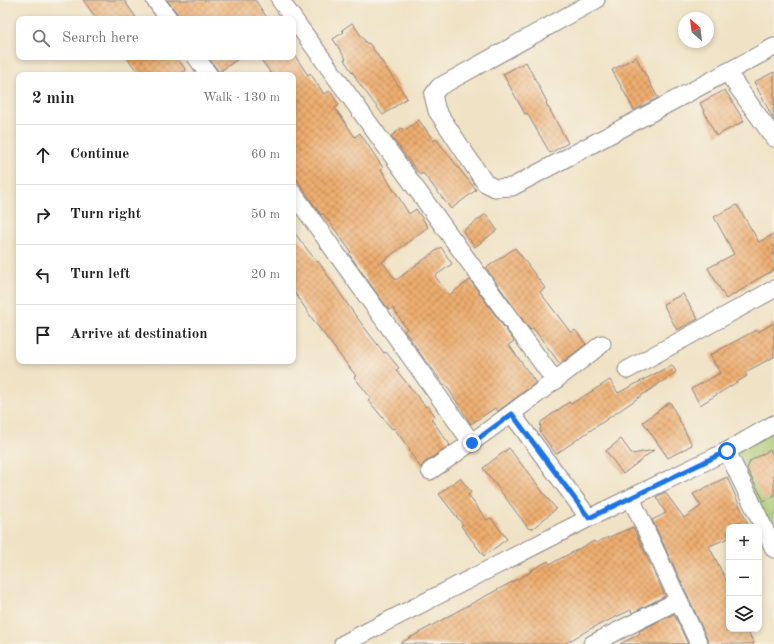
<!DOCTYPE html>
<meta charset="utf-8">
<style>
:root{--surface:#fff;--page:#f2f2f2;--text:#222;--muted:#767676;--line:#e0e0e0}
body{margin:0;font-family:"Old Standard TT",serif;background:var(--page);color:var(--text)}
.controls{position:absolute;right:12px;bottom:12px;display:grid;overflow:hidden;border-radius:8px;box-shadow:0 2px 6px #0003}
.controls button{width:36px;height:36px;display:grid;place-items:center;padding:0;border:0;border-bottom:1px solid var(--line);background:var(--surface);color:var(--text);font:20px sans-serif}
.compass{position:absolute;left:678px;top:12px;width:36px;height:36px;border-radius:50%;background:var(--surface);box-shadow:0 2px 6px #0003;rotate:332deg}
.stop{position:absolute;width:12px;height:12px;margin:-9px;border:3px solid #1a73e8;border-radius:50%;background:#fff}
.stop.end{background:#1a73e8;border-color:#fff;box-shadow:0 1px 4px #0008}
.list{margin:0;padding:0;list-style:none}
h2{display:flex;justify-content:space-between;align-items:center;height:52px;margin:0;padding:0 16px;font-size:17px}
h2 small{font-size:13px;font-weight:400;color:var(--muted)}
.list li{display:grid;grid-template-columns:26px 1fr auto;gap:12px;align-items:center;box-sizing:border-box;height:60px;padding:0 16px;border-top:1px solid var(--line)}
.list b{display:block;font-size:15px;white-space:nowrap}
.list em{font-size:13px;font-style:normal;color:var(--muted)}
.icon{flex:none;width:22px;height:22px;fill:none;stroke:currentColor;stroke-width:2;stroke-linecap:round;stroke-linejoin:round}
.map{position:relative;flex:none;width:774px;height:644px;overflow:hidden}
.search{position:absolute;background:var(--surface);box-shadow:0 2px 6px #0003;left:16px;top:16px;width:280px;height:44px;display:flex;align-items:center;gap:10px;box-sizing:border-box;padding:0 14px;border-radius:8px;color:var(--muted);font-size:15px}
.panel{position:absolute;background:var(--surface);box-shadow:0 2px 6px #0003;left:16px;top:72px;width:280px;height:292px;border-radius:8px}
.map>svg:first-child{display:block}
.green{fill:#a6c46c;stroke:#647354}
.building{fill:url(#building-cross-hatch)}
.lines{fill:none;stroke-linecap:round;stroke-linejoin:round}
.minor-casing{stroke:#898280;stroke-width:19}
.minor{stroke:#fff;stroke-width:17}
.route{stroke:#1a73e8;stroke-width:5}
</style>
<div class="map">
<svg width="774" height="644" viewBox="0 0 774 644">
<defs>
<pattern id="building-cross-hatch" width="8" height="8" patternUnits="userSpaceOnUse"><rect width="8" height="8" fill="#eead6f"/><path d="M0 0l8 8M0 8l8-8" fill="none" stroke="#c08c5c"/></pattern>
</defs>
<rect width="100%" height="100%" fill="#f7f3e8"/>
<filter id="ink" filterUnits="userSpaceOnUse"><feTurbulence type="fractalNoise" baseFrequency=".025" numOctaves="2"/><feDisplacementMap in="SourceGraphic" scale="8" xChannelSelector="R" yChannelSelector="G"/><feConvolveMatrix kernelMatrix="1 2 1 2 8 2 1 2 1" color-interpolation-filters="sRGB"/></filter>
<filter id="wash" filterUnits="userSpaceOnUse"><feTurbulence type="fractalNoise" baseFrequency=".012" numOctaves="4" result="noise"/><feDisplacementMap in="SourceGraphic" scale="16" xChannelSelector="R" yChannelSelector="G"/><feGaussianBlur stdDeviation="0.9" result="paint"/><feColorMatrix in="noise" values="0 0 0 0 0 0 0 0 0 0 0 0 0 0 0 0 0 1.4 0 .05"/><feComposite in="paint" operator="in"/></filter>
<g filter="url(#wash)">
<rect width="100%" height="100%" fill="#f0e2c5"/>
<polygon class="green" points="774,424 774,551 727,451"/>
<g id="blocks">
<g class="building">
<polygon points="83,0 124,0 137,19 97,19"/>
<polygon points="167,0 255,0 268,19 179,19 177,13"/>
<polygon points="352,23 367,44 369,43 407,98 383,115 356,79 357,79 344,60 346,59 333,39 344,32 342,30"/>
<polygon points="293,53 308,75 310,73 324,94 330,91 339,105 335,108 355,137 360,133 383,168 381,169 394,191 395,191 409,214 416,209 428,227 382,262 396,280 441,247 452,264 435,276 449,295 470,280 514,341 509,345 536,383 498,411 495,408 471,424 446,385 444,386 429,364 428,365 409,337 404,331 407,329 393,308 389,310 349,254 351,252 323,213 321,215 293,174 293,75 272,75 259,57 293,57"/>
<polygon points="126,57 176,57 186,70 179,75 140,75"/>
<polygon points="208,57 241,57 219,72"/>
<polygon points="636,57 658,98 634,110 612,70"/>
<polygon points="526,62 547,102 546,103 568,143 550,153 527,113 525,114 503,74"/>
<polygon points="774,72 774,120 754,82"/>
<polygon points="725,90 744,121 716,136 700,103"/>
<polygon points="419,120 434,141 436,139 476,190 451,209 423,173 420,175 391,136 402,128 404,131"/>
<polygon points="737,205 759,242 774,234 774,270 747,285 748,286 726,299 708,268 734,254 714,217"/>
<polygon points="486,214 497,230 475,247 463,231"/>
<polygon points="293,231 317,262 318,261 355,315 384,353 386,352 399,368 396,370 426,407 428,406 435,416 431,419 450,445 424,463 421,468 409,451 410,450 394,428 392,429 368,400 371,398 354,377 356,376 316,324 293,290"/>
<polygon points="515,248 545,288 540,292 571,333 575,330 586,344 560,364 533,328 530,330 486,268"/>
<polygon points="683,294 698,319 677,330 663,304"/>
<polygon points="774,323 774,357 745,372 747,376 700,405 691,389 720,373 710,355 756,330 758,332"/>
<polygon points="672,365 676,372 556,454 540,432 541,422 569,402 571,404 610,380 618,393"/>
<polygon points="670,402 692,445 668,458 643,422"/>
<polygon points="621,439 632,454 654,450 623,474 606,451"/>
<polygon points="509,448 556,509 532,529 531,528 529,529 483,468"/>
<polygon points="770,450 774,457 774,496 764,501 747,469 750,461"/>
<polygon points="727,477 749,527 729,527 729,538 709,546 729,586 729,629 747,629 754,644 709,644 688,596 652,520 666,513 656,497 665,492 684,518 701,506 693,494"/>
<polygon points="460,478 471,492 468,495 487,520 491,518 507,539 484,556 461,526 463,525 439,494"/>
<polygon points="633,527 665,596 632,613 631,610 590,629 564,644 399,644 463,608 531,572 530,571 548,561 550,564 594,541 595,543"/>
<polygon points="674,614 688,644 620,644 640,634 639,631"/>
</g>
</g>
</g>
<g filter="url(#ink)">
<use href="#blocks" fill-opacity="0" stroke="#898280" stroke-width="1"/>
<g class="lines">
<defs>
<g id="minor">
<polyline points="155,0 169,19"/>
<polyline points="280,0 555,381"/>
<polyline points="596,0 439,87 433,95 437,111 485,183 495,188 512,187 774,47"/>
<polyline points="196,57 209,75"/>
<polyline points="727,72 774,138"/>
<polyline points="293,193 472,443"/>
<polyline points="627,370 774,289"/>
<polyline points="512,414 589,518"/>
<polyline points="727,451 774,549"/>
<path d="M430 471C490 431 546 388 602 344"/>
<polyline points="631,498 699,644"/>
<polyline points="343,644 589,518 727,451 774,424"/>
<polyline points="592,644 679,600"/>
</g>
</defs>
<use href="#minor" class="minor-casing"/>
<use href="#minor" class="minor"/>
</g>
</g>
<g class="lines" filter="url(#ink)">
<polyline class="route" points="472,443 512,414 589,518 727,451"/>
</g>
</svg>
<div class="controls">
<button>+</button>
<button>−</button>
<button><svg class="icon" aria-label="layers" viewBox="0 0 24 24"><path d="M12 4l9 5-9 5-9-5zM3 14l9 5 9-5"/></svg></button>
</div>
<svg class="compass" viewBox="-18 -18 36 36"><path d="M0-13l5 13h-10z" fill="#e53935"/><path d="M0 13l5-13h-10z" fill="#767676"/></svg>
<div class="stop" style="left:727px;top:451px"></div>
<div class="stop end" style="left:472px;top:443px"></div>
<div class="search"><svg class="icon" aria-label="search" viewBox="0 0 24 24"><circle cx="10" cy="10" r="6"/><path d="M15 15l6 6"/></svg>Search here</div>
<section class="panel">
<h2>2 min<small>Walk · 130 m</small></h2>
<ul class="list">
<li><svg class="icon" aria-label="ahead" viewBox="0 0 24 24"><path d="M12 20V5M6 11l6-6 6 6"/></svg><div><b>Continue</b></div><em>60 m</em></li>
<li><svg class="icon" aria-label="right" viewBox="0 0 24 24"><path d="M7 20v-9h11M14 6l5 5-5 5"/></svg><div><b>Turn right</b></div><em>50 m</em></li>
<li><svg class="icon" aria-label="left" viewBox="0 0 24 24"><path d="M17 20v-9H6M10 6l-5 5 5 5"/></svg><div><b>Turn left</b></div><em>20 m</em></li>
<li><svg class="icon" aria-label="arrive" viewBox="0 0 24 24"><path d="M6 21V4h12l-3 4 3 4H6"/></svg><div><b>Arrive at destination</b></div></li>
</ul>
</section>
</div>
